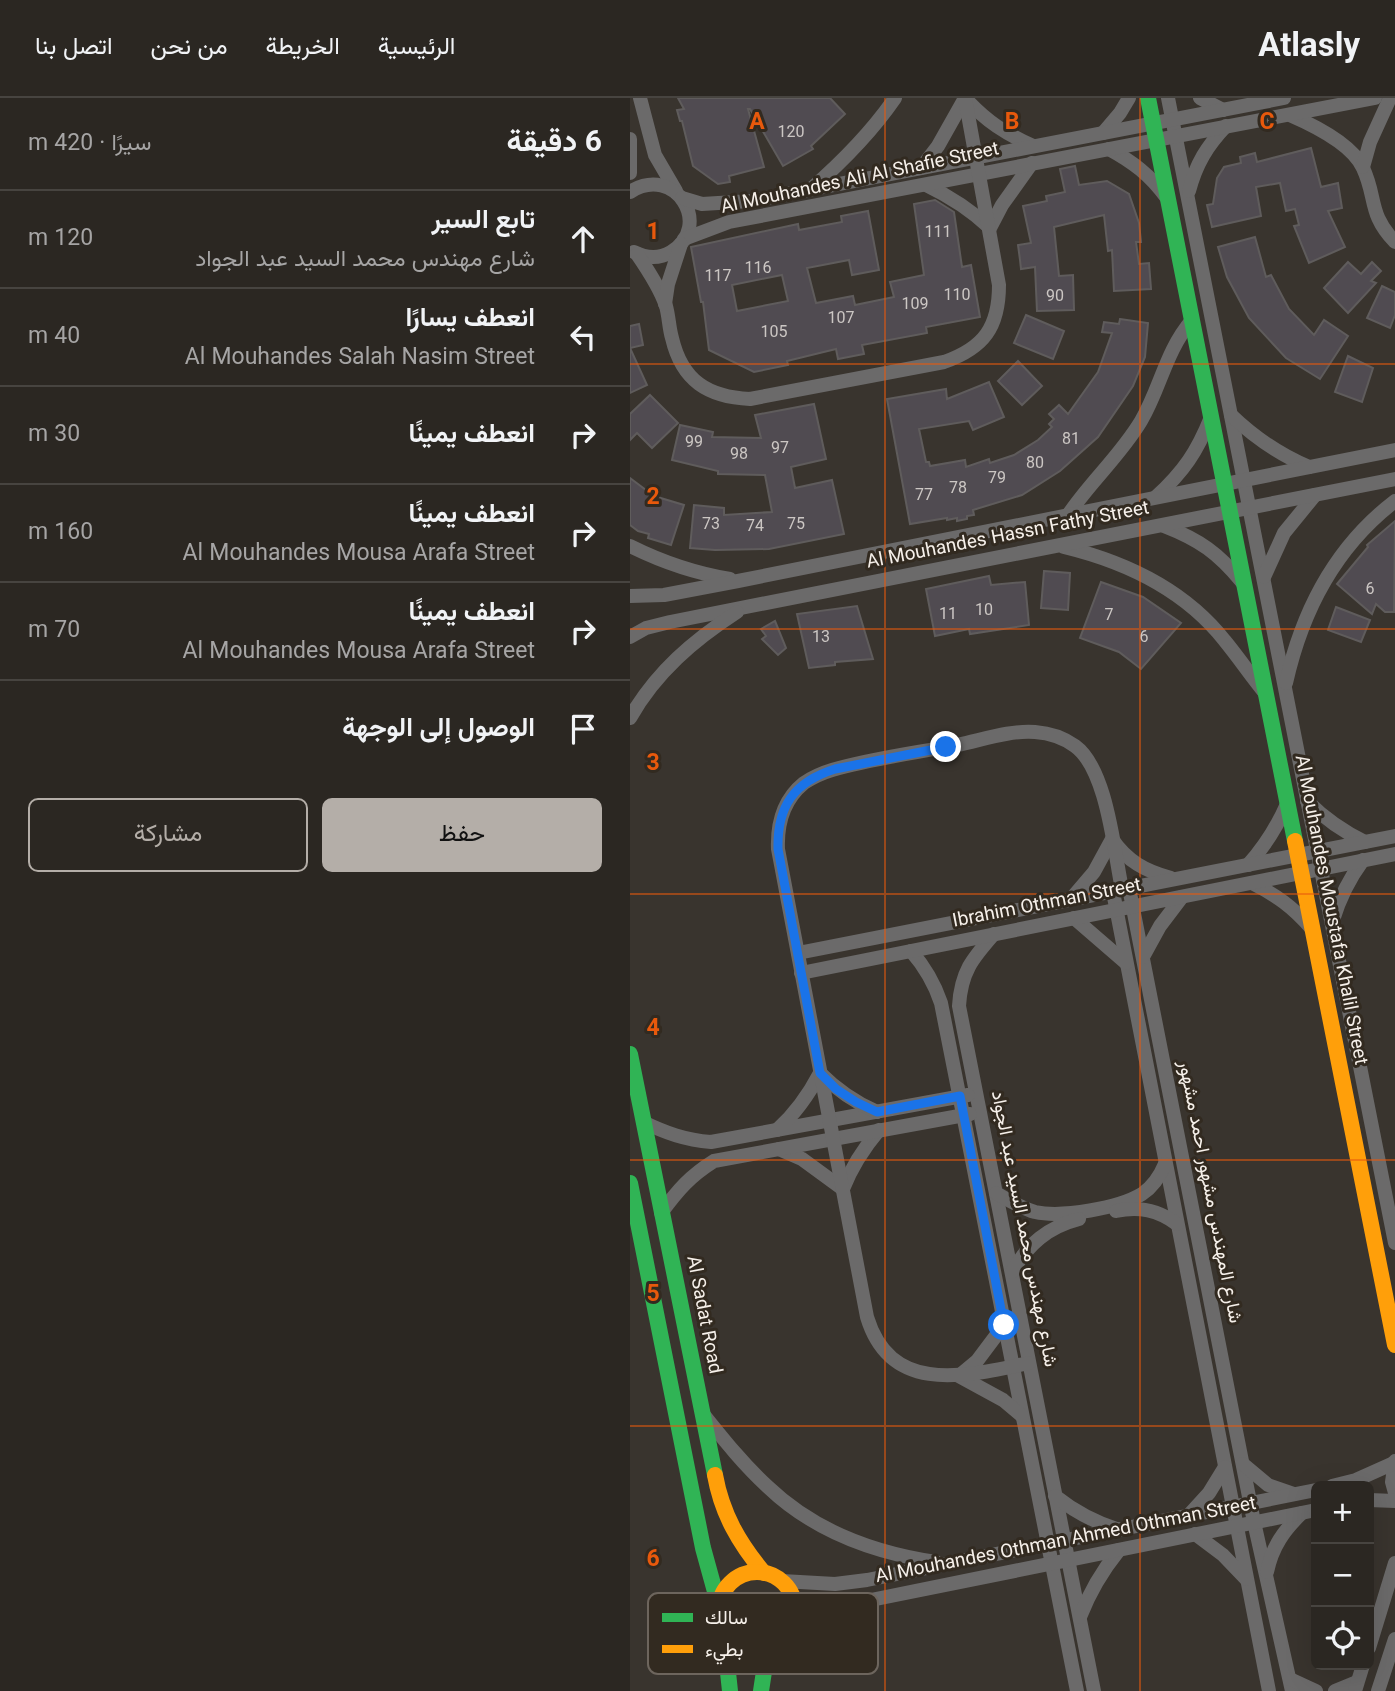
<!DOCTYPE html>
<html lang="ar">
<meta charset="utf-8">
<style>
:root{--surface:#2b2722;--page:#37332f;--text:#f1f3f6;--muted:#a6a5a5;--line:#474440;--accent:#b4aea8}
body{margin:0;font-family:Georgia,Vazirmatn,serif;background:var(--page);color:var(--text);direction:rtl}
.controls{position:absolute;right:21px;bottom:21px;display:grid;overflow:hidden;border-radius:10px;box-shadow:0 7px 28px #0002}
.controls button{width:63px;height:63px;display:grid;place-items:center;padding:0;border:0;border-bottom:2px solid var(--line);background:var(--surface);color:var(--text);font:35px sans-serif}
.stop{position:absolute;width:21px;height:21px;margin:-16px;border:5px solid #1a73e8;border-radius:50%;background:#fff}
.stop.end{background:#1a73e8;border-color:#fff;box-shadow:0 2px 7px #0008}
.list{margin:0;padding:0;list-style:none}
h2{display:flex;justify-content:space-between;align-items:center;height:91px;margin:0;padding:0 28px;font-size:30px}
h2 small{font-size:23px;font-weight:400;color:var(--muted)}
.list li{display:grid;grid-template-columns:46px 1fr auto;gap:21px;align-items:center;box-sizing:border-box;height:98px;padding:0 28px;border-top:2px solid var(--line)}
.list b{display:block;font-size:26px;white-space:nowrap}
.list p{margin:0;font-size:23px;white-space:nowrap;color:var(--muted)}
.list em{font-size:23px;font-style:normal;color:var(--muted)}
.actions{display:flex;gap:14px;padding:21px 28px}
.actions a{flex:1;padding:16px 0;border:2px solid var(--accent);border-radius:10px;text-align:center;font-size:24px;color:var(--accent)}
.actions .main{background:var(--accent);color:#111}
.icon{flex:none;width:38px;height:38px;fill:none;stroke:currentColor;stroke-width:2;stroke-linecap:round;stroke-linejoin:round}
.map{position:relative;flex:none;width:765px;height:1593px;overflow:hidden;direction:ltr}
header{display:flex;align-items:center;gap:42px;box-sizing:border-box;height:98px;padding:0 35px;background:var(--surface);border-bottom:2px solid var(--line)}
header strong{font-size:33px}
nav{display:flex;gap:38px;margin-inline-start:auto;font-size:24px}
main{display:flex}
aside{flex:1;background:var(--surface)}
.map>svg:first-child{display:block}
.building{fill:#504b51;stroke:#5f5c5c;stroke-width:2;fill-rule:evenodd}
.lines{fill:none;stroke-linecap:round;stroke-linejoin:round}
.street{stroke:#6b6a6a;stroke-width:14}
.fast{stroke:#30b455;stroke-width:16}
.slow{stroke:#ff9f0a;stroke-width:16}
.route{stroke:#1a73e8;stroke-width:9}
.grid{fill:none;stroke:#e8590c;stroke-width:2;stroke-opacity:0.55}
.labels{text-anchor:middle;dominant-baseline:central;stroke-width:6;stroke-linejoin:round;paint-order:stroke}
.number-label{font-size:16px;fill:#ccc7c4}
.street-label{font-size:19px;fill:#f6f0ea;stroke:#322a20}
.key{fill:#322a20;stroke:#6d655d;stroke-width:2}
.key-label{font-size:19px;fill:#f6f0ea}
.grid-label{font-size:23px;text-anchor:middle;font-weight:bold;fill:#e8590c;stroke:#322a20;stroke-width:6;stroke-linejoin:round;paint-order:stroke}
</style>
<header>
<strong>Atlasly</strong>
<nav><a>الرئيسية</a><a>الخريطة</a><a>من نحن</a><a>اتصل بنا</a></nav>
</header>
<main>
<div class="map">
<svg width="765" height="1593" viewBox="0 0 765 1593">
<rect width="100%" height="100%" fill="#39342e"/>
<g class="building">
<polygon points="48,0 200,0 215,16 181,48 183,51 153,68 120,11 118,11 134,69 99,78 100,84 88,86 63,68 52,23 50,23 47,12 54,11"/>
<polygon points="681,50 691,89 708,85 712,110 698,113 715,149 679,165 664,128 669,127 665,111 656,113 650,85 626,89 631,118 582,129 577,107 583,106 587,80 594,69 611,65 610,59 625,55 627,64"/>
<polygon points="445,68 449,87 477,83 499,96 509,125 511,144 506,144 509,166 519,165 521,191 484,193 482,152 478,153 474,117 424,129 429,178 443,177 444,212 407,213 405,169 391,171 390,162 388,147 401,145 393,108 417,103 416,98 435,94 430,71"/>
<path d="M305 102 324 114 332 169 341 167 350 219 296 229 297 235 232 247 234 256 208 261 206 251 157 263 158 267 124 274 79 252 73 204H71L61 149 168 126 169 132 212 124 211 118 238 113 249 172 222 177 219 162 177 170 186 205 223 198 225 207 264 199 260 184 294 177 284 106ZM152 177 158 203 107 213 102 187Z"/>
<polygon points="625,139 636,179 641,177 659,211 684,237 694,222 718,238 690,281 656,260 619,220 597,179 588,149"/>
<polygon points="718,164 731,176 742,164 751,173 741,183 746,185 718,215 694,190"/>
<polygon points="752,188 765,194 765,217 760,230 737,220"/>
<polygon points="396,217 434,233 423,261 384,245"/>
<polygon points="490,221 518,225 515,259 503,288 468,339 430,373 392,397 343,412 344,417 337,418 337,421 327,423 327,420 317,422 317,420 280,426 257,301 316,291 317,301 359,284 374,319 343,332 339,323 289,331 296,364 299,364 300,368 335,362 336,369 359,361 360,365 384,357 408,342 422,329 419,326 424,321 419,316 429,307 438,316 468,274 482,235 472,234 474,224 489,226"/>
<polygon points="9,226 13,247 0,250 17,287 0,295 0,228"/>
<polygon points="718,258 743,270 732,304 705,294"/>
<polygon points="388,263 412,288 392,307 368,283"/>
<polygon points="20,297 48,325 22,350 7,335 0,342 0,316"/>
<polygon points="184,306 196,361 161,369 165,390 202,382 214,436 139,451 85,452 60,450 64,407 94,410 94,417 142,414 135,377 88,376 88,373 42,362 50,327 83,334 82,339 131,340 125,317"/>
<polygon points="0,380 24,398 54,407 41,447 18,440 19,436 8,433 0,427"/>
<polygon points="765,423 764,514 755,514 746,506 742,516 707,486 738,449 737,447"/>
<polygon points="414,473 440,475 438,512 411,510"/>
<polygon points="359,478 361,487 395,484 399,527 340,536 339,531 305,538 296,491"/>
<polygon points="471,484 513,499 551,525 511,571 489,554 450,540"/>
<polygon points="227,508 243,561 205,564 205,567 179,570 167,516"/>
<polygon points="706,509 740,522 731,544 698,532"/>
<polygon points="145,523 156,550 148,557 132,541 136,538 131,531"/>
</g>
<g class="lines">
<g class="street">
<polyline points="10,0 25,57 46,93"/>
<polyline points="538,0 765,1145"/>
<polyline points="570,0 593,12"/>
<path d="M336 1C356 23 376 36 403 48"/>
<path d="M660 17C683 27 722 46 733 70 747 100 738 116 765 144"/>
<polyline points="473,35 490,15 499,0"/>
<polyline points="0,41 0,75"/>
<path d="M479 51C503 64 520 77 536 99"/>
<polyline points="733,69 740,44 760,0"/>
<polyline points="291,70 308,48 335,0"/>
<path d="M296 87C321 99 341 112 360 130L372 107 402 65"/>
<path d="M181 91C213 63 241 35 265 0"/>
<path d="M559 93C566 66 577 48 596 28"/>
<path d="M0 94C45 65 84 128 41 154 29 161 16 160 4 154"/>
<polyline points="52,100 72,106 121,103 654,0"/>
<polyline points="54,141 99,124 745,0"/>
<path d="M7 156C18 172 30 190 36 208 39 219 39 230 42 240 52 283 78 299 120 301L314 264C354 250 369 229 369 187L335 0"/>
<polyline points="35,206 38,186 51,146"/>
<path d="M601 317C625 340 648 356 679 369"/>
<path d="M526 399C554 373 567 354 581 319"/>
<path d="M438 417C460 384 490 358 511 323 531 289 535 254 562 222"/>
<path d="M534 428C570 442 588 455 612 484"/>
<path d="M0 448C32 464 64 475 100 481"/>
<path d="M434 449C496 464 555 492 595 543 609 560 621 578 635 595"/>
<polyline points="634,479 654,435 685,397"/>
<polyline points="0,498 34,497 108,483 765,352"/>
<polyline points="0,539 16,530 40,524 765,381"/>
<path d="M656 585C672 513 705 449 765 403"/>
<path d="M0 620C26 574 64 542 107 514"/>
<path d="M677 703C695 721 712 733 735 744"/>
<path d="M618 767C635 748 647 729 657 706"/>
<path d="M622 785C646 797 663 809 681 830"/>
<polyline points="499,790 624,1424 662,1593"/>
<polyline points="483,794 639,1593"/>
<path d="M441 801 464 774 482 741C497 763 515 773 541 780"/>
<polyline points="444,820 496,865"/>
<path d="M703 822C710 799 719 781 733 762"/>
<path d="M364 836C342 861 331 874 329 908L464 1593"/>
<path d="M281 853C295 869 304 884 311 905L447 1593"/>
<polyline points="168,855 765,738"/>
<polyline points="513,859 530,828 552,799"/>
<polyline points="171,875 765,756"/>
<path d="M13 1024C36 1035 55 1042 81 1044L338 997"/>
<path d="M147 1032C166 1015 178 998 190 975 207 992 224 1004 247 1014"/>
<path d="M149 1051 172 1061 213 1091C222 1068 233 1051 249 1032"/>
<path d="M366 1095C378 1102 391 1110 405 1114 432 1120 489 1110 512 1096 524 1088 530 1078 535 1066"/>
<path d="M486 1113C509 1108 528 1112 547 1126"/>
<path d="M31 1115C48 1092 60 1078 84 1063L340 1016"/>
<path d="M382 1174C398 1146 418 1129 449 1121"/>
<polyline points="374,1227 347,1263 329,1278 373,1302 392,1318"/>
<path d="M399 1265C336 1278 261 1298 237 1219L148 751C147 726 153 702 174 685 183 679 192 675 202 672 243 660 286 655 327 647 352 642 380 632 405 634 419 635 434 640 445 648 477 671 484 753 492 791"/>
<path d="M74 1317C94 1342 114 1367 138 1389 184 1433 245 1455 306 1464"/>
<polyline points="765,1363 762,1384 765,1395"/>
<polyline points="613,1366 638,1387 664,1396"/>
<polyline points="702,1388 726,1382 764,1365"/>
<path d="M425 1398C445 1414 464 1424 489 1432"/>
<polyline points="739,1402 765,1403"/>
<polyline points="558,1418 579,1395 595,1369"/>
<polyline points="565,1436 593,1457 616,1481"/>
<path d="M637 1474C642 1449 654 1432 672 1415"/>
<polyline points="152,1483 205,1486 237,1482 686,1392"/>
<path d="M450 1519C460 1493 472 1473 489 1452"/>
<polyline points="157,1536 207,1511 231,1504 686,1412"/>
<polyline points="739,1550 765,1465"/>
<polyline points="660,1581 686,1593"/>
<polyline points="705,1593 727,1584"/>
<polyline points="725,1593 733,1567"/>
<polyline points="748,1593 765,1541"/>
</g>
<g class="fast">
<polyline points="518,0 665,743"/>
<polyline points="0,956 85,1377"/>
<polyline points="0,1085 73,1450 89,1508"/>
<polyline points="93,1528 100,1593"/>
<polyline points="131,1593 135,1567 143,1546"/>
</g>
<g class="slow">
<polyline points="665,743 765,1247"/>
<path d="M85 1377C92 1416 109 1445 134 1475"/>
<circle cx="127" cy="1512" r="38"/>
</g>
</g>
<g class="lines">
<path class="route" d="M316 649 205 671C164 684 147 708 148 751L190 975 206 991 226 1004 247 1014 330 998 374 1227"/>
</g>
<path class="grid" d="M255 0V1593M510 0V1593M0 266H765M0 531H765M0 796H765M0 1062H765M0 1328H765"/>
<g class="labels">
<g class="number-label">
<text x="161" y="35">120</text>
<text x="308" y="135">111</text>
<text x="128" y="171">116</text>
<text x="88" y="179">117</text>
<text x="327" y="198">110</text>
<text x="425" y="199">90</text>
<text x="285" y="207">109</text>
<text x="211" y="221">107</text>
<text x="144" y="235">105</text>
<text x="441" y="342">81</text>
<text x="64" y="345">99</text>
<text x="150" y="351">97</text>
<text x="109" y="357">98</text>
<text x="405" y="366">80</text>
<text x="367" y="381">79</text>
<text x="328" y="391">78</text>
<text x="294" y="398">77</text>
<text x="81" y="427">73</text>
<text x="166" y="427">75</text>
<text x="125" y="429">74</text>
<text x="740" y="492">6</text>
<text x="354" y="513">10</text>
<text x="318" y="517">11</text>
<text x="479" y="518">7</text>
<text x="191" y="540">13</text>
<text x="514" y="540">6</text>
</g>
<g class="street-label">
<text transform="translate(230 81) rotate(-12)">Al Mouhandes Ali Al Shafie Street</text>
<text transform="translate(378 438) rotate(-11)">Al Mouhandes Hassn Fathy Street</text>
<text transform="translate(417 806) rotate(-11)">Ibrahim Othman Street</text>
<text transform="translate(700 812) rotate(79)">Al Mouhandes Moustafa Khalil Street</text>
<text transform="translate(579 1094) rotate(79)">شارع المهندس مشهور احمد مشهور</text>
<text transform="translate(393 1131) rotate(79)">شارع مهندس محمد السيد عبد الجواد</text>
<text transform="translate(73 1217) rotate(79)">Al Sadat Road</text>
<text transform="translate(436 1443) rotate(-11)">Al Mouhandes Othman Ahmed Othman Street</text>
</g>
</g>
<rect x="18" y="1495" width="230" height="81" rx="10" class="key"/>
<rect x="32" y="1515" width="31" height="9" fill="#30b455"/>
<rect x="32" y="1547" width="31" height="8" fill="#ff9f0a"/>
<g class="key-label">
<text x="75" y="1526">سالك</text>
<text x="75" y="1558">بطيء</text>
</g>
<g class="grid-label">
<text x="127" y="31">A</text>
<text x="382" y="31">B</text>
<text x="637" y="31">C</text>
<text x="23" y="141">1</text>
<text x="23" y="406">2</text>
<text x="23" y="672">3</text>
<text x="23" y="937">4</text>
<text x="23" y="1203">5</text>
<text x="23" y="1468">6</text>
</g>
</svg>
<div class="controls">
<button>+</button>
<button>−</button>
<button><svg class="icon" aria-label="locate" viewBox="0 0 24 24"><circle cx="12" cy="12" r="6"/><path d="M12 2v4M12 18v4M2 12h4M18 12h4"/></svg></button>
</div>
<div class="stop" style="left:374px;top:1227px"></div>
<div class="stop end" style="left:316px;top:649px"></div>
</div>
<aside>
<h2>6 دقيقة<small>سيرًا · 420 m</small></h2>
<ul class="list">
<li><svg class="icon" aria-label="ahead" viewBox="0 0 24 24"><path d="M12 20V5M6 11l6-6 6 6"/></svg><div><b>تابع السير</b><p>شارع مهندس محمد السيد عبد الجواد</p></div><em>120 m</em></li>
<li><svg class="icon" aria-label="left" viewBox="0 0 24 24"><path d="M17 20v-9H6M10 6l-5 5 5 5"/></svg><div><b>انعطف يسارًا</b><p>Al Mouhandes Salah Nasim Street</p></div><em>40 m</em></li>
<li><svg class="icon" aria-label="right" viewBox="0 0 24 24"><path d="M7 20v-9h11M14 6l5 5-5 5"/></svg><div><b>انعطف يمينًا</b></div><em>30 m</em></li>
<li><svg class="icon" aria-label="right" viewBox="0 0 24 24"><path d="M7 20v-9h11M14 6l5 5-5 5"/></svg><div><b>انعطف يمينًا</b><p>Al Mouhandes Mousa Arafa Street</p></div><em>160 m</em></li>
<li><svg class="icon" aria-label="right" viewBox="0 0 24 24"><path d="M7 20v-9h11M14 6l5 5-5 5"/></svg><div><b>انعطف يمينًا</b><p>Al Mouhandes Mousa Arafa Street</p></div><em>70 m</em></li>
<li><svg class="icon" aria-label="arrive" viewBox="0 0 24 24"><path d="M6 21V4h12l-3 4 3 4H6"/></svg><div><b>الوصول إلى الوجهة</b></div></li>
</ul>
<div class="actions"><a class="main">حفظ</a><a>مشاركة</a></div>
</aside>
</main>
